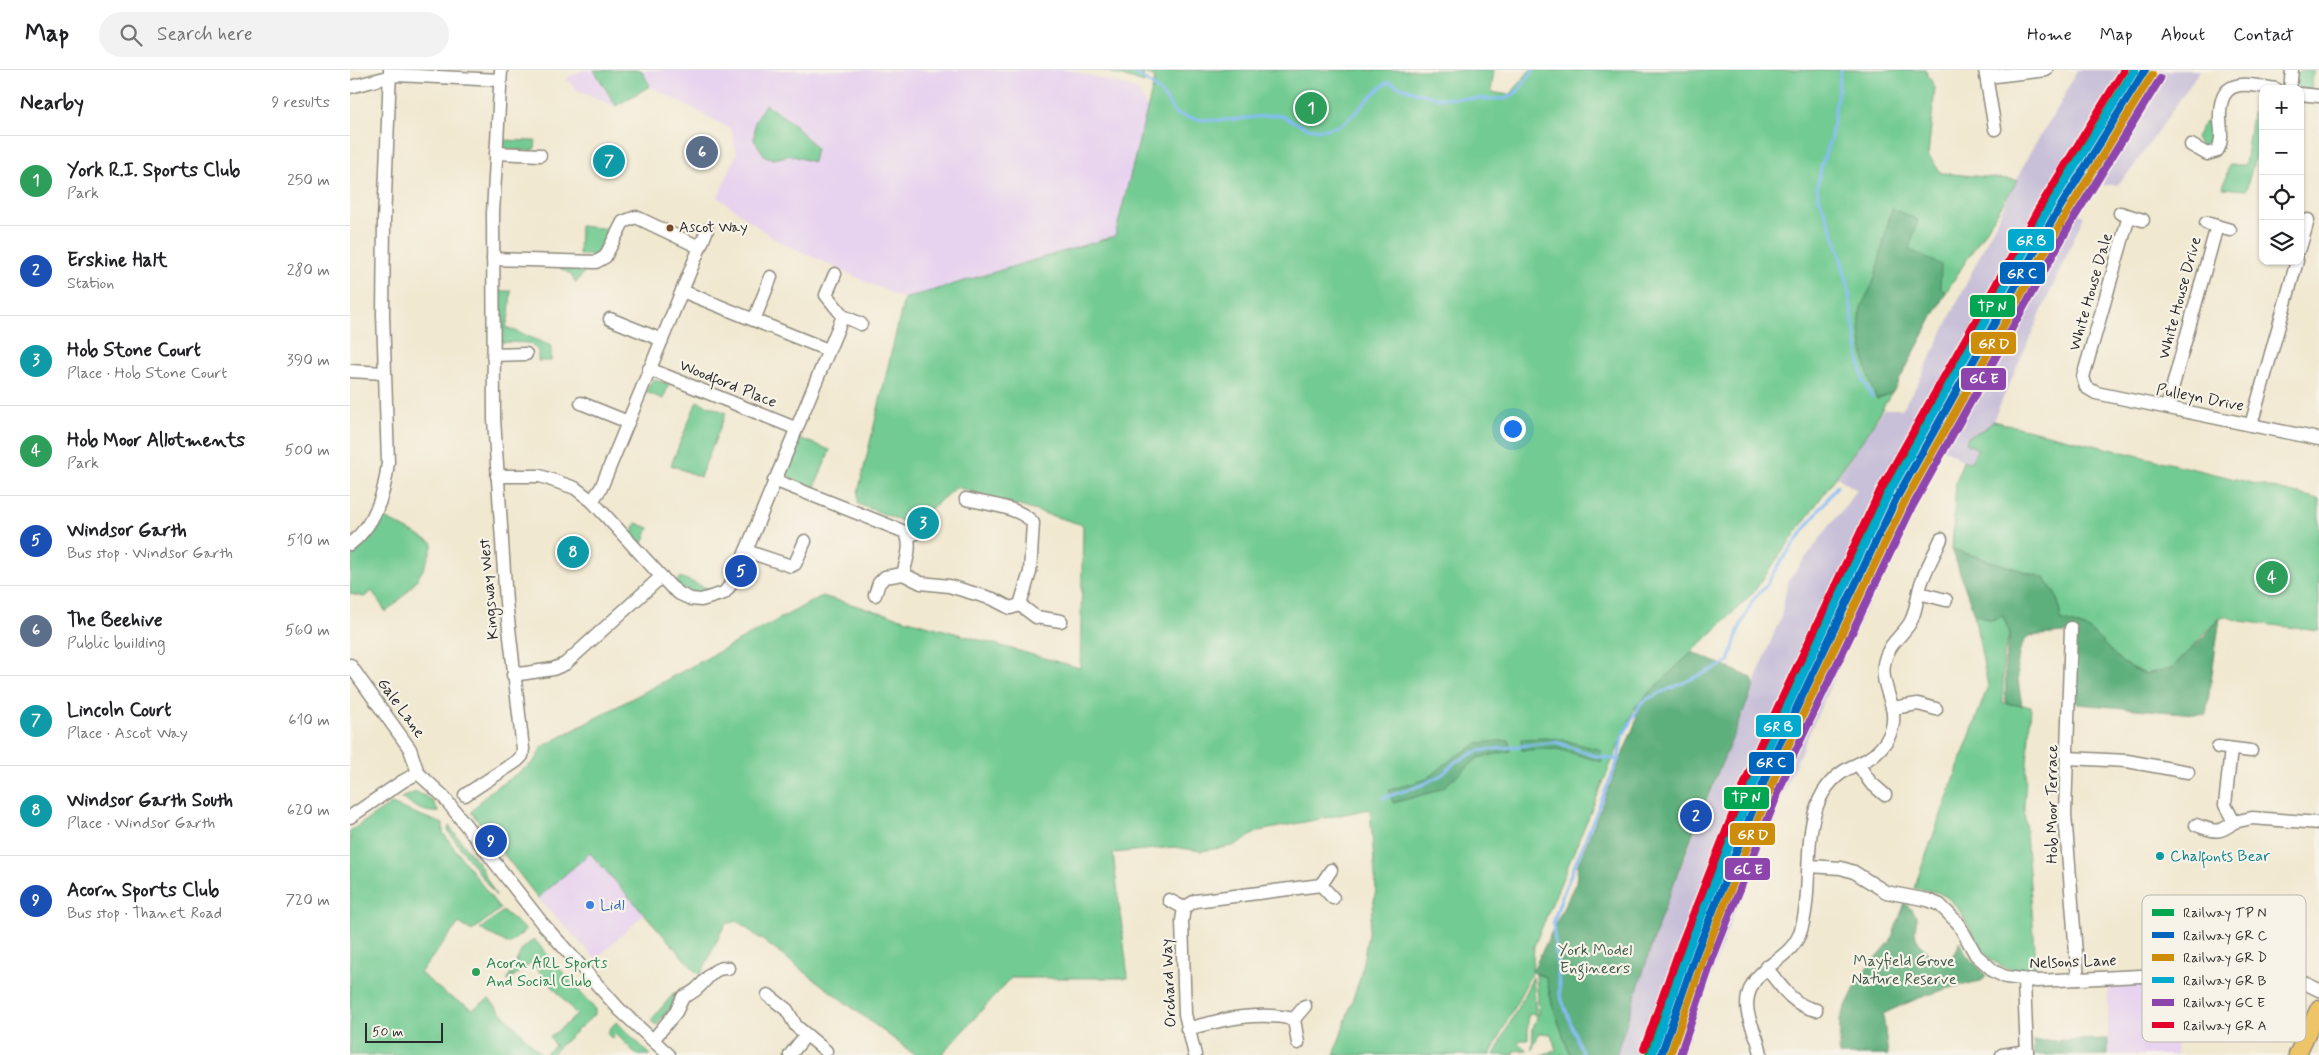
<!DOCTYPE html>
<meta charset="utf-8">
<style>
:root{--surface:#fff;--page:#f2f2f2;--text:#202124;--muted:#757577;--line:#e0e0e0;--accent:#1f6fb2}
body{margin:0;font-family:Mynerve,sans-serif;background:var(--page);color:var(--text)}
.controls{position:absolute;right:15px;top:15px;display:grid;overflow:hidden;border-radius:10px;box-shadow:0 1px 4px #0004}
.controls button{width:45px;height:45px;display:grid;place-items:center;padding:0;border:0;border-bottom:1px solid var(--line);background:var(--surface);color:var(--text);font:25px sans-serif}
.scale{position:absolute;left:15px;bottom:12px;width:78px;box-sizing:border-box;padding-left:5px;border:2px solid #2b2b2b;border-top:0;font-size:14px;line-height:18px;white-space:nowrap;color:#2b2b2b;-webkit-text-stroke:4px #f7f3e8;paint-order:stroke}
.you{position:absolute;left:1162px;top:358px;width:18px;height:18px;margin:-12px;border:4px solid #fff;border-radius:50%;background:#1a73e8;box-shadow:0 0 0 8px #1a73e833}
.badge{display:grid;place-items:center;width:32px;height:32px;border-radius:50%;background:var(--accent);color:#fff;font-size:16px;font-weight:700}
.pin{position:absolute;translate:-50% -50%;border:2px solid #fff;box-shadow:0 1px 5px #0006}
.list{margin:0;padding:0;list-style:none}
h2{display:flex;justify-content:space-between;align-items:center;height:65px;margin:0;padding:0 20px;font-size:21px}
h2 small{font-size:16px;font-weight:400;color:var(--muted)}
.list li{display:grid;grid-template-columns:32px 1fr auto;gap:15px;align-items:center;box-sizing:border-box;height:90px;padding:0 20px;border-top:1px solid var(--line)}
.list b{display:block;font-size:19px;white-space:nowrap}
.list p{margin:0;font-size:16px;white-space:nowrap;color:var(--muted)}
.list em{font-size:16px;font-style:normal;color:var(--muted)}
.icon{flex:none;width:28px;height:28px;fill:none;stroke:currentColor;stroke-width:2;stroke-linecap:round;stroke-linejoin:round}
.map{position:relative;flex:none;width:1969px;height:985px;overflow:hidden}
header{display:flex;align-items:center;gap:30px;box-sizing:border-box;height:70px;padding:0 25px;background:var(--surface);border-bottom:1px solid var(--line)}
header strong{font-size:24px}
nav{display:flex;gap:28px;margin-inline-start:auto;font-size:18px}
.search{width:350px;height:45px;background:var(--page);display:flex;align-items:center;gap:12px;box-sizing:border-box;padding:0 18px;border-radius:28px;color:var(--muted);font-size:19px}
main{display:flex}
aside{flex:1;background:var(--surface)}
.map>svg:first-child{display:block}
.built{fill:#e7d2ef}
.industrial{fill:#c8bfd8}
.green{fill:#72cb92;stroke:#4e7b5e}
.forest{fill:#5daf7c;stroke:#446d54}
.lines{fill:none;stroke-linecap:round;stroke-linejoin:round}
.stream{stroke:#85bcf5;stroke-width:3}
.minor-casing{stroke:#8e8a7e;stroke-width:15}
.major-casing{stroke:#8e8a7e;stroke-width:19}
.minor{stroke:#fff;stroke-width:12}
.major{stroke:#eec469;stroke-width:16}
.rail-1-casing{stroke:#f7f3e8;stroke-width:11}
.rail-2-casing{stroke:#f7f3e8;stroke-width:11}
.rail-3-casing{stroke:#f7f3e8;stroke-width:11}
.rail-4-casing{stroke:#f7f3e8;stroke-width:11}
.rail-5-casing{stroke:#f7f3e8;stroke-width:11}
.rail-6-casing{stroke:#f7f3e8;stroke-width:11}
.rail-1{stroke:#00a651;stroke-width:8}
.rail-2{stroke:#0065bd;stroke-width:8}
.rail-3{stroke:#ce8d09;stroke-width:8}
.rail-4{stroke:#00a9ce;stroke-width:8}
.rail-5{stroke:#8e44ad;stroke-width:8}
.rail-6{stroke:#e4002b;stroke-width:8}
.bus-dot{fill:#7a4b2a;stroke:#f7f3e8;stroke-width:2}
.culture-dot{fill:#0f9aa8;stroke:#f7f3e8;stroke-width:2}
.shop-dot{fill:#3f7fe0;stroke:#f7f3e8;stroke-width:2}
.leisure-dot{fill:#2e9e5b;stroke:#f7f3e8;stroke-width:2}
.labels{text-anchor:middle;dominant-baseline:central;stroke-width:4.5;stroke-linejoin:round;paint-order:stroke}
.bus-label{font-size:15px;fill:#2b2b2b;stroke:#f7f3e8;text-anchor:start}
.street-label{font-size:16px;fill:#2b2b2b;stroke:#f7f3e8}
.culture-label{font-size:16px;fill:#0d838f;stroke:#f7f3e8;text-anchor:start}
.shop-label{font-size:16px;fill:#366cbe;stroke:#f7f3e8;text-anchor:start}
.park-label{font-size:16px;fill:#405b4a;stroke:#f7f3e8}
.leisure-label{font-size:16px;fill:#27864d;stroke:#f7f3e8;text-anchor:start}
.key{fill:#f7f3e8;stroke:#bab7af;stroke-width:1}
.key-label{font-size:14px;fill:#2b2b2b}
.line-badge{stroke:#f7f3e8;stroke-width:2}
.badge-label{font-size:14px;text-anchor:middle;font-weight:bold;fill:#fff}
</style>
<header>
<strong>Map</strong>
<div class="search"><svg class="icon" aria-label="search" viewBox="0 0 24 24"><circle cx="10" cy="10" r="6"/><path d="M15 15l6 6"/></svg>Search here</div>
<nav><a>Home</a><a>Map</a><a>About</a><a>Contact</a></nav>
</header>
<main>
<aside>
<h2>Nearby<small>9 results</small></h2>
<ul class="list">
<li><span class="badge" style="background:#2e9e5b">1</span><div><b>York R.I. Sports Club</b><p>Park</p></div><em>250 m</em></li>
<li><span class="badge" style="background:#1a4fb4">2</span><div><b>Erskine Halt</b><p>Station</p></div><em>280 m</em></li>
<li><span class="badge" style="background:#0f9aa8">3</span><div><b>Hob Stone Court</b><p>Place · Hob Stone Court</p></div><em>390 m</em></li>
<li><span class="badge" style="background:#2e9e5b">4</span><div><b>Hob Moor Allotments</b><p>Park</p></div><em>500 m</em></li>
<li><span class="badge" style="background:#1a4fb4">5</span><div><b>Windsor Garth</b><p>Bus stop · Windsor Garth</p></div><em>510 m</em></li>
<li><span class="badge" style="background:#5c6f8a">6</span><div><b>The Beehive</b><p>Public building</p></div><em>560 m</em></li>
<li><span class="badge" style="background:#0f9aa8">7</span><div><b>Lincoln Court</b><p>Place · Ascot Way</p></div><em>610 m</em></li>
<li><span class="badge" style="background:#0f9aa8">8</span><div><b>Windsor Garth South</b><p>Place · Windsor Garth</p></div><em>620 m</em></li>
<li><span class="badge" style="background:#1a4fb4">9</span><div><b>Acorn Sports Club</b><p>Bus stop · Thanet Road</p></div><em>720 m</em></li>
</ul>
</aside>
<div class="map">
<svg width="1969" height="985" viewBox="0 0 1969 985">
<rect width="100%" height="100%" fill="#f7f3e8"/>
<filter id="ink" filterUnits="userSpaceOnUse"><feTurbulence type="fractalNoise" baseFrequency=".02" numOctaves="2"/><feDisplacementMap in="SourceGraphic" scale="10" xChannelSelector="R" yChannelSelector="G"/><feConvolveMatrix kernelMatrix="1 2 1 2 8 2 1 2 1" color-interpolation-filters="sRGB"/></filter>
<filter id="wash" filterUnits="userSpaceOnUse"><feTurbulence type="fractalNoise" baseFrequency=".0096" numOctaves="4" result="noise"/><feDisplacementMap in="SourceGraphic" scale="20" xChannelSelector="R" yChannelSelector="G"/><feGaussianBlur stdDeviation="1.12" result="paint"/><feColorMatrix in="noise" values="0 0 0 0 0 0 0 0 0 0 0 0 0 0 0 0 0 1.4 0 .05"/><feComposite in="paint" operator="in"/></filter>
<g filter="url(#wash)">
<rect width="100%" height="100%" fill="#f1e8d0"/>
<g class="built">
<polygon points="232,0 718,0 778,16 788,21 798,41 765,166 554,229 424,169 368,127 387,83 381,59 300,16 266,36 230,22 216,9"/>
<polygon points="240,783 294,844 246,889 188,828"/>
<polygon points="1758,912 1830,912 1826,985 1758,985"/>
</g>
<polygon class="industrial" points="1727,0 1850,0 1782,99 1767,115 1743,115 1726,143 1734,146 1643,351 1636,358 1618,367 1628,379 1621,392 1613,391 1592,377 1567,421 1571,424 1497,577 1410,775 1404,774 1401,780 1406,782 1332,985 1266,985 1311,847 1431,546 1438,511 1507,420 1487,407 1534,339 1552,339 1569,311 1680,82 1709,36"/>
<g class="green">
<polygon points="244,0 291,0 300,16 266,36"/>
<polygon points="753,0 1144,0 1141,22 1160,25 1180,0 1575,0 1585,18 1578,85 1591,103 1668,110 1596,222 1554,301 1519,361 1402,524 1285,637 1184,876 1182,902 1140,985 984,985 1010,908 1026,820 1020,739 909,761 883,776 851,781 824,777 763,783 778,908 661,908 591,985 565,985 387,851 375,854 351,904 346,902 240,783 188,828 121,742 138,723 183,693 192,677 472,526 730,598 733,455 606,417 562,455 508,434 508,423 554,229 765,166 805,8 793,2 794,13"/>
<polygon points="1950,0 1964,0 1961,21 1946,16 1945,6"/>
<polygon points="415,34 444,54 466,78 463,92 440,85 424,89 415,86 411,80 404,70 405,52"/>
<polygon points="1902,43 1913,44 1913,74 1905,87 1896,120 1873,118 1879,95 1895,95"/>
<polygon points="1866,45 1868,64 1861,80 1851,77 1846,67 1854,53"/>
<polygon points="150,70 186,71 185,78 182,81 155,79 151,75"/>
<polygon points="230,156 261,159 252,180 247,185 229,185"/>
<polygon points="210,198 237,198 226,213 220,204"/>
<polygon points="147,221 161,221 159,245 156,257 201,276 201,291 188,291 188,281 180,273 151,272 151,259 147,256"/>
<polygon points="303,309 319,314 313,329 296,322"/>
<polygon points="347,331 376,343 350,407 321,395"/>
<polygon points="1643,351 1969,429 1969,561 1890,551 1877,547 1870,548 1822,598 1795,604 1773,593 1740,560 1711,550 1707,528 1695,508 1602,479 1606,412 1613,391 1621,392 1628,379 1616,373 1618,367 1636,358"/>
<polygon points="449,368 480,380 464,419 434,404"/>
<path d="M33 447 83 473C76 502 59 523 36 542L22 521 14 527 0 524V488L15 473Z"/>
<polygon points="286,453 299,458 292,476 282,464"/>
<path d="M330 507 361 520 360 522C345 524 338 521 325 514Z"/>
<path d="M1624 544 1641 550 1653 546 1660 562 1653 587V633L1681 636 1674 737 1687 905C1673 902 1654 899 1643 891 1621 874 1617 836 1591 824 1583 820 1573 820 1564 818L1638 616Z"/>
<path d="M66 722 81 729 89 742C76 744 61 735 51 728Z"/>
<polygon points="41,734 93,754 93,763 150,839 122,861 109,853 70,903 97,925 123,939 139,929 192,985 0,985 0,761"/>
<polygon points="99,756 129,794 146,826 98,761"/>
<polygon points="153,841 176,860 159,874 130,859"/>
<polygon points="184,869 245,939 245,944 200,985 194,985 205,976 200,967 227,945 182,893 157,911 172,879"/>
<polygon points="1186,904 1196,907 1202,934 1220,985 1191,985 1206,980 1201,964 1189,963 1182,980 1183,958 1187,948 1185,944 1178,945 1178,970 1170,970 1168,973 1177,980 1164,981 1164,985 1144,985 1183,907 1186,944 1189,944"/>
<polygon points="325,922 323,934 306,956 301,950"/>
<polygon points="266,952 301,985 287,985 266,964 262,968 258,965 259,960"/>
</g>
<g class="forest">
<path d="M1542 138 1568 150 1559 179 1591 195 1590 218 1596 222 1543 322 1527 329C1517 311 1508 264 1510 242 1512 231 1521 220 1524 210 1531 186 1535 162 1542 138Z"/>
<path d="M1602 479 1695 508 1708 529 1711 550 1740 560 1773 593 1795 604 1822 598 1856 565 1870 548 1856 645 1727 634 1725 562 1679 566C1661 582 1669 616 1672 636L1656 633 1655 591 1660 564 1653 546 1641 550 1624 544Z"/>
<polygon points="1342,582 1402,608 1404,616 1348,750 1311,847 1266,985 1220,985 1202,934 1196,907 1182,902 1226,812 1228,794 1287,649 1285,637"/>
<polygon points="1192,668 1210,669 1251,680 1252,692 1208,679 1172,680 1171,669"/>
<polygon points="1159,670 1160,681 1128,688 1095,716 1083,722 1043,733 1039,720 1077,709 1103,688 1129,673"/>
<path d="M1555 833 1567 846C1567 852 1564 860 1566 866 1572 886 1606 902 1609 871L1616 884 1635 904V908L1631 911C1594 918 1566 928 1533 944L1538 985H1489L1490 949 1511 905 1540 872Z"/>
<polygon points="1758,969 1758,985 1684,985 1683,971"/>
</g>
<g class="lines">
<g class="stream">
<path d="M780 0C797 10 817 25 824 43 861 57 890 47 927 45 940 48 951 57 963 59 1003 63 1008 31 1038 12L1068 23 1089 28 1154 29C1169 25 1174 13 1183 0"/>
<polyline points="1491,0 1481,67 1472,94 1467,118 1469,128 1485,167 1498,215 1502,247 1513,310 1522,327"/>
<polyline points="1033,728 1072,715 1093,704 1105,692 1128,681 1206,672 1242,685 1268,690"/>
<polyline points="1233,985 1210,925 1203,854 1212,826 1268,690 1272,667 1291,633 1297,629 1379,592 1388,561 1403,530 1416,516 1429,494 1487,416"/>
</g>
</g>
</g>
<g filter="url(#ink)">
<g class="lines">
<defs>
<g id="minor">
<polyline points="1635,0 1645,59"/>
<polyline points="1637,7 1696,0"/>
<polyline points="0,17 46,5 150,10"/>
<polyline points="1940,19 1942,0"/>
<polyline points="1950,24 1969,26"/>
<path d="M1841 75 1857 84 1867 81C1873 71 1871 62 1870 50 1868 7 1894 13 1926 19"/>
<polyline points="146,83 190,85"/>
<polyline points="1770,143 1793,150"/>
<polyline points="1779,146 1733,307 1736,317 1746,323 1969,369"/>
<polyline points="1856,153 1880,160"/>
<polyline points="1950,178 1958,150"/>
<polyline points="143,189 246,192 255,187 273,152 286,147 349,177"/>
<polyline points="332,221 478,280"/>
<polyline points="493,246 511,254"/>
<polyline points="260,249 312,270"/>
<polyline points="404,250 421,207"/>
<polyline points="143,285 176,284"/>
<polyline points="299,299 445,358"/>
<polyline points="0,301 34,303"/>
<polyline points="231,333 278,352"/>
<polyline points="1817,337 1867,156"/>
<polyline points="1901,355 1947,191"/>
<polyline points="147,406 190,406 225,418 242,431 321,517 330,524 341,529 351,530 374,523 382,513 396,481 493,246 476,225 485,204"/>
<path d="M424 410 555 462C563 473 556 492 553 504"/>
<polyline points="242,431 251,418 357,160"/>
<polyline points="559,466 580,457"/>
<path d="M0 474C26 454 35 423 38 392L33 245 34 151 40 0"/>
<polyline points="396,481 441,496 445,494 455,471"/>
<polyline points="1569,523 1596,530"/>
<path d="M525 525 529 513 535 507 553 504 571 513 599 516 643 529 660 538 670 535 680 502 683 453C671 437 636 434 616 429"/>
<polyline points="670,535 686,547 711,551"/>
<polyline points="1721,558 1715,744 1728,909"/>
<polyline points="0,595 60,679 68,703"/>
<polyline points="163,605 203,599 215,594 311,507"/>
<polyline points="1542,638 1568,634 1586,639"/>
<polyline points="1868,677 1901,681"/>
<polyline points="1881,679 1875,735 1884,752 1902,748 1969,753"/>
<polyline points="1718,688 1777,691 1838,702"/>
<path d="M1508 694C1531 684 1548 663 1542 637 1537 618 1528 602 1538 582 1543 570 1555 563 1561 551 1567 539 1567 524 1572 511 1577 497 1585 483 1591 469"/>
<polyline points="68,703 93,726 192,853 270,940 319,985"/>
<polyline points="115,725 167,691 172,686 173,679 156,532 144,349 143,143 151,0"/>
<polyline points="0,747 53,711 68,703"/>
<path d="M1846 755C1864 761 1868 765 1884 752"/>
<polyline points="1459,796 1491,798 1504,802 1536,822 1578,830 1590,835 1608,853 1626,885 1645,902 1656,907 1687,911 1790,906 1886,906 1952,912 1969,920"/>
<polyline points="981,800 971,815 983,828"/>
<polyline points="819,830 834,838"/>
<path d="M1416 897C1430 915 1443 936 1466 940"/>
<polyline points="1674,911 1677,985"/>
<polyline points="418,925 437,940 446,956 476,981"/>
<path d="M837 959C873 949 907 941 944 949"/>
<path d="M303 970 326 942 333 927C356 919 358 896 378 898"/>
<polyline points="948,973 944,949 955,936"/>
<polyline points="440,985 456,965"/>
<polyline points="845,985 835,944 832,851 834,838 845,831 971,815"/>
<path d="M1411 985C1409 964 1393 948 1398 926 1405 894 1442 891 1451 860 1468 805 1440 720 1508 694L1520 712 1535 725"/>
<polyline points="1652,985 1677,981"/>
</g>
<polyline id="major" points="1947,985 1969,938"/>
</defs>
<use href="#minor" class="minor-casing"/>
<use href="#major" class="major-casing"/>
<use href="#minor" class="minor"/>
<use href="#major" class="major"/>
<defs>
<polyline id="rail-1" points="1299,985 1337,877 1417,676 1537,424 1696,140 1784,0"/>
<polyline id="rail-2" points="1311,985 1347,881 1426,681 1546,429 1704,147 1795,0"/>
<polyline id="rail-3" points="1320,985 1355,884 1434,684 1554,433 1712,151 1802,5"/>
<polyline id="rail-4" points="1303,982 1339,878 1418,678 1538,425 1696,143 1785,0"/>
<polyline id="rail-5" points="1330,985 1363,887 1442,688 1562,437 1719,156 1810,9"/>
<polyline id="rail-6" points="1294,979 1331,875 1410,675 1530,421 1689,138 1774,0"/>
</defs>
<use href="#rail-1" class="rail-1-casing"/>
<use href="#rail-2" class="rail-2-casing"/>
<use href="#rail-3" class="rail-3-casing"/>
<use href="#rail-4" class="rail-4-casing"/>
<use href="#rail-5" class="rail-5-casing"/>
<use href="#rail-6" class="rail-6-casing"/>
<use href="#rail-1" class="rail-1"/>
<use href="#rail-2" class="rail-2"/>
<use href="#rail-3" class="rail-3"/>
<use href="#rail-4" class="rail-4"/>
<use href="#rail-5" class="rail-5"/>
<use href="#rail-6" class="rail-6"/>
</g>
</g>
<circle class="bus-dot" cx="320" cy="158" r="4.5"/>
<circle class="culture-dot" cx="1810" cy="786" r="5"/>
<circle class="shop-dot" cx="240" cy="835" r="5"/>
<circle class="leisure-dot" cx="126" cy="902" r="5"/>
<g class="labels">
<g class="bus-label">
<text x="329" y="158">Ascot Way</text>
</g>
<g class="street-label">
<text transform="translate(1741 222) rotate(-74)">White House Dale</text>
<text transform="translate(1830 228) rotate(-75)">White House Drive</text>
<text transform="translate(378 314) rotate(22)">Woodford Place</text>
<text transform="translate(1850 328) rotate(11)">Pulleyn Drive</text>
<text transform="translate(139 519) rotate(-95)">Kingsway West</text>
<text transform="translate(51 638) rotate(54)">Gale Lane</text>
<text transform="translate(1702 734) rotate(-90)">Hob Moor Terrace</text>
<text transform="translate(1723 892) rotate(-2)">Nelsons Lane</text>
<text transform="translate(819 913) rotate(-93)">Orchard Way</text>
</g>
<g class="culture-label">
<text x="1820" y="786">Chalfonts Bear</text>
</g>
<g class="shop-label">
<text x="250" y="835">Lidl</text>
</g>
<g class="park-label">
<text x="1245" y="880">York Model<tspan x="1245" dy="18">Engineers</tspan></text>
<text x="1554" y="891">Mayfield Grove<tspan x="1554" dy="18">Nature Reserve</tspan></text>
</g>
<g class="leisure-label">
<text x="136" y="893">Acorn ARL Sports<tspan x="136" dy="18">And Social Club</tspan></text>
</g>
</g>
<rect x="1792" y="825" width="164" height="147" rx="8" class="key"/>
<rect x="1802" y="839" width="22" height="7" fill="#00a651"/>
<rect x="1802" y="862" width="22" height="6" fill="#0065bd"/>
<rect x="1802" y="884" width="22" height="7" fill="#ce8d09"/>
<rect x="1802" y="907" width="22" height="6" fill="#00a9ce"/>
<rect x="1802" y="929" width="22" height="7" fill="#8e44ad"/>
<rect x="1802" y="952" width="22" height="6" fill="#e4002b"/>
<g class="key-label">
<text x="1833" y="847">Railway TP N</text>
<text x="1833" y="870">Railway GR C</text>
<text x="1833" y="892">Railway GR D</text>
<text x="1833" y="915">Railway GR B</text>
<text x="1833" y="937">Railway GC E</text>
<text x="1833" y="960">Railway GR A</text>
</g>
<g class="line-badge">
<rect x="1657" y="158" width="48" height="24" rx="5" fill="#00a9ce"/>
<rect x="1649" y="191" width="47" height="24" rx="5" fill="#0065bd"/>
<rect x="1619" y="224" width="47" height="24" rx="5" fill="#00a651"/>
<rect x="1620" y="261" width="47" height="24" rx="5" fill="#ce8d09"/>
<rect x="1610" y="297" width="47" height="24" rx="5" fill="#8e44ad"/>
<rect x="1405" y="644" width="47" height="24" rx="5" fill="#00a9ce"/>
<rect x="1398" y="681" width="47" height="24" rx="5" fill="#0065bd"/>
<rect x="1373" y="716" width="47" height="24" rx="5" fill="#00a651"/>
<rect x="1379" y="752" width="47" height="24" rx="5" fill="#ce8d09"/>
<rect x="1374" y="787" width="47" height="24" rx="5" fill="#8e44ad"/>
</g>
<g class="badge-label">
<text x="1681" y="175">GR B</text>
<text x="1672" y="208">GR C</text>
<text x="1642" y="241">TP N</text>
<text x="1644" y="278">GR D</text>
<text x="1634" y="313">GC E</text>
<text x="1428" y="661">GR B</text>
<text x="1421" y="697">GR C</text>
<text x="1396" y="732">TP N</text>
<text x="1403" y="769">GR D</text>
<text x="1398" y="804">GC E</text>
</g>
</svg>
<div class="controls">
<button>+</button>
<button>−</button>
<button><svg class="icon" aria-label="locate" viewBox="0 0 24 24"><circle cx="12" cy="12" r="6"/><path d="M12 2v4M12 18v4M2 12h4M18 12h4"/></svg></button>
<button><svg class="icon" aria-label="layers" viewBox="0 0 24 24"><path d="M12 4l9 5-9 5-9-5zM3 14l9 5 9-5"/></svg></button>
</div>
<div class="scale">50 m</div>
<div class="you"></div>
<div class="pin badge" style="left:961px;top:38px;background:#2e9e5b">1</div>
<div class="pin badge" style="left:1346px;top:746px;background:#1a4fb4">2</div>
<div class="pin badge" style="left:573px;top:453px;background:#0f9aa8">3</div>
<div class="pin badge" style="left:1922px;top:507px;background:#2e9e5b">4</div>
<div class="pin badge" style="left:391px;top:501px;background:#1a4fb4">5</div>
<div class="pin badge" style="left:352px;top:82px;background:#5c6f8a">6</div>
<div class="pin badge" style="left:259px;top:91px;background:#0f9aa8">7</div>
<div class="pin badge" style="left:223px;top:482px;background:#0f9aa8">8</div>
<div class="pin badge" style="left:141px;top:771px;background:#1a4fb4">9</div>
</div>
</main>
